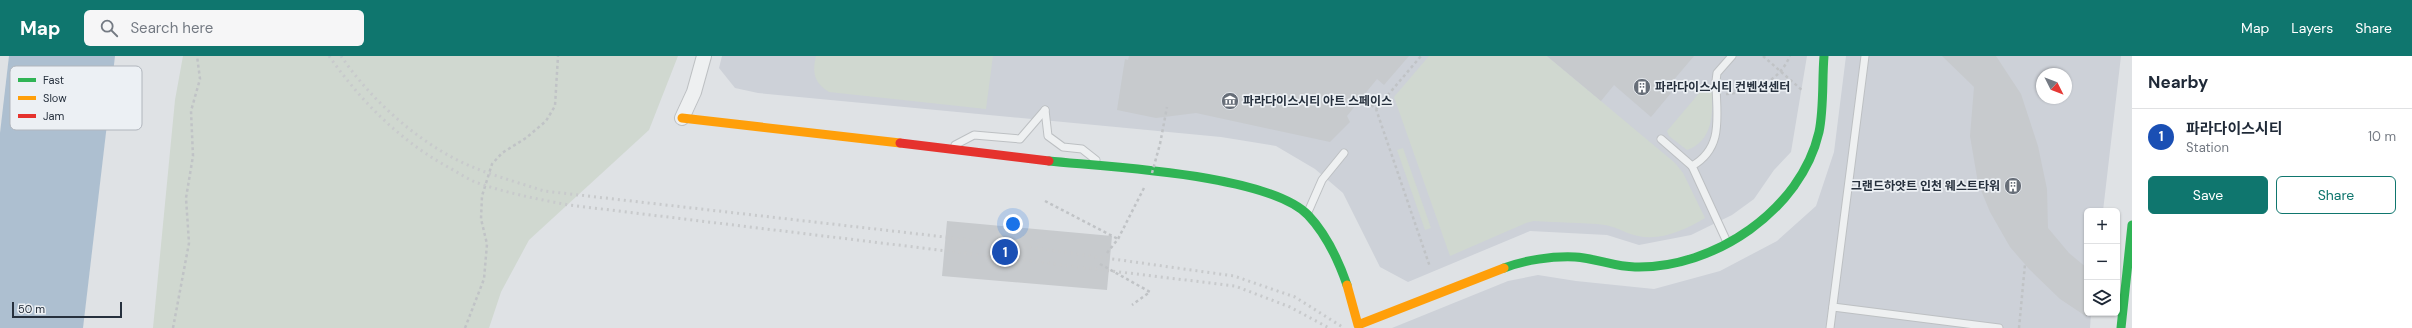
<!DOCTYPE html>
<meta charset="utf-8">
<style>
:root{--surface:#fff;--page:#f6f6f7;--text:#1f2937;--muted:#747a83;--line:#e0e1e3;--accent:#0f766e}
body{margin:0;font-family:"DM Sans","Noto Sans KR",sans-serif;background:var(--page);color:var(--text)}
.controls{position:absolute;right:12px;bottom:12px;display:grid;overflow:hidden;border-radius:6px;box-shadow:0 1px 3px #0004}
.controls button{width:36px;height:36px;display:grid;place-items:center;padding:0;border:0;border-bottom:1px solid var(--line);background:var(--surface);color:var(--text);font:20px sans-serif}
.compass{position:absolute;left:2036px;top:12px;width:36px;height:36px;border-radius:50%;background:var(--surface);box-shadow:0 1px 3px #0004;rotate:132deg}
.scale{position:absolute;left:12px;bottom:10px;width:110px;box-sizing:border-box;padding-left:4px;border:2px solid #26303d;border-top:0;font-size:11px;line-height:14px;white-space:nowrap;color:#26303d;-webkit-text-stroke:3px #ecf0f4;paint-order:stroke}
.you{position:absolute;left:1013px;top:168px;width:14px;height:14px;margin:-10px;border:3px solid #fff;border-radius:50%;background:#1a73e8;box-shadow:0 0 0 6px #1a73e833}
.badge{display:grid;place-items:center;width:26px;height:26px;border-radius:50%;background:var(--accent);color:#fff;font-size:13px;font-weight:700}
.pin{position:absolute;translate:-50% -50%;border:2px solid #fff;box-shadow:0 1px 4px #0006}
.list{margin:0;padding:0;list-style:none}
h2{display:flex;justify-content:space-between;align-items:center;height:52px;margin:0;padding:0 16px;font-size:17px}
h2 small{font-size:13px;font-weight:400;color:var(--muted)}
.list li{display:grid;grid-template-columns:26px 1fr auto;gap:12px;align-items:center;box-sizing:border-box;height:56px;padding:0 16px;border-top:1px solid var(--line)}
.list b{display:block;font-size:15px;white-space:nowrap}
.list p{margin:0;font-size:13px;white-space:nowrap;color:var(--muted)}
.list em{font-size:13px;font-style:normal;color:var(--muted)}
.actions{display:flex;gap:8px;padding:12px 16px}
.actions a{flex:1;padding:9px 0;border:1px solid var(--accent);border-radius:6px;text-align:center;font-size:14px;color:var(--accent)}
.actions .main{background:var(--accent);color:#fff}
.icon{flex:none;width:22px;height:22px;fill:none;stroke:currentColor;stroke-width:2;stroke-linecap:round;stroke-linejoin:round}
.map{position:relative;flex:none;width:2132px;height:272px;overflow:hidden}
header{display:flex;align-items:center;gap:24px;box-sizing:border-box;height:56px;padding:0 20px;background:var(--accent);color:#fff}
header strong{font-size:19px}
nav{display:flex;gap:22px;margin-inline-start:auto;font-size:14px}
.search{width:280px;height:36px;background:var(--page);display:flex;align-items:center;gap:10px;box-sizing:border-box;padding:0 14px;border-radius:6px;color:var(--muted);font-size:15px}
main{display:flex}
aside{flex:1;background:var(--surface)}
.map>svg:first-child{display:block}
.built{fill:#cdd1d8;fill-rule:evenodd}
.green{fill:#d0d8d0}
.water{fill:#adbfd0}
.building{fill:#c7cacd}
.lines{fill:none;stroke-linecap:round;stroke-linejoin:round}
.lane-casing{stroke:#bdc0c3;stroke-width:9}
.street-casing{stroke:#bdc0c3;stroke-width:16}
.path{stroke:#c0c3c6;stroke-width:2.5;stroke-dasharray:3 3;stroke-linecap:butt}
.lane{stroke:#eef0f1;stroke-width:7}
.street{stroke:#eef0f1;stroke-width:14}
.fast{stroke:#30b455;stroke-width:9}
.slow{stroke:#ff9f0a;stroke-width:9}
.jam{stroke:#e5322d;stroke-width:9}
.rail{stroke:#c8cacc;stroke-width:3;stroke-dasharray:2 4;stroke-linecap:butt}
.path-bridge{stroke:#c0c3c6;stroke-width:2.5;stroke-dasharray:3 3;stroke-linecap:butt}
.labels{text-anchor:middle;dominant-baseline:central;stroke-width:3.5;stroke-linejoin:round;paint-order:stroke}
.poi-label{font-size:12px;font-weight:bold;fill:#26303d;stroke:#ecf0f4;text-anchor:start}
.key{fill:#ecf0f4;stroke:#b1b6bd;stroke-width:1}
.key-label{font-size:11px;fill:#26303d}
</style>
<header>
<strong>Map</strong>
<div class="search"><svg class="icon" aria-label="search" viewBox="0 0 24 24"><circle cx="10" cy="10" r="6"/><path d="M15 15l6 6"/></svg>Search here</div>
<nav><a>Map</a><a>Layers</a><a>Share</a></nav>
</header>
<main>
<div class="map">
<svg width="2132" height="272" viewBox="0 0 2132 272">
<rect width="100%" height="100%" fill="#dfe2e5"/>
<g class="built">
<polygon points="722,0 1807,0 1791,96 1774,114 1754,143 1732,159 1691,179 1639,189 1607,179 1530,175 1408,226 1380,211 1343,137 1315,113 1276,90 1221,81 758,37 735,32 719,12"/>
<path d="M1846 0H2121L2103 155H2087V257H2091L2090 272H1392L1508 225 1538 219 1576 225 1654 233 1720 215 1777 185 1816 150 1834 96ZM2042 18H2066V42H2042Z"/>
</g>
<g class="green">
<polygon points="183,0 678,0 649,74 529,184 501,236 489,272 153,272 175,44"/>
<path d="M816 0H993L986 53 829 36C814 27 812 16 816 0Z"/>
<path d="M1429 0H1547L1675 107 1683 117 1705 162C1685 174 1661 185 1638 180 1627 178 1617 171 1605 169 1582 166 1558 167 1534 165L1526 167 1450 200 1394 41Z"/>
<path d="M1706 29 1712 37C1713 60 1712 85 1687 94L1669 80 1667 75Z"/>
<polygon points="1403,92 1431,172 1425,174 1397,94"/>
</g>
<polygon class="water" points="9,0 115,0 83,272 0,272 0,77"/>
<g class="building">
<polygon points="1129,0 1409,0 1384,29 1377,23 1347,60 1350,66 1330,86 1196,57 1156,62 1117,54 1125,3 1128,4"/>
<polygon points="1547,0 1694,0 1666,33 1671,37 1651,61 1614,29 1601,45"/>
<polygon points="1942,0 1996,0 2021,38 2038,90 2047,133 2048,172 2069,197 2087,212 2087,261 2060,243 2029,213 2010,191 1990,156 1978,127 1970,80 1974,31"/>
<polygon points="947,165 1112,180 1107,234 942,220"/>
</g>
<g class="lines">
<defs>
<g id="lane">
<polyline points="1045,54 1048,80 1063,91 1082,93 1096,104"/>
<polyline points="1661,83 1692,110"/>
<polyline points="955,89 974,79 1020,83 1045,54"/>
<polyline points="1308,156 1322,124 1344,97"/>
<path d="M1727 186 1692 110C1725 91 1716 59 1716 25L1717 17 1732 0"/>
<polyline points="1833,251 1999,272"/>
<polyline points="1830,272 1865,0"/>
</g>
<polyline id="street" points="682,62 694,36 704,0"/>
</defs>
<use href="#lane" class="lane-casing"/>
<use href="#street" class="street-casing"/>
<g class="path">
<polyline points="1763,0 1803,35"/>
<path d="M1726 38C1753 36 1778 27 1790 0"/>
<polyline points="1362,41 1376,53 1430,211"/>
<polyline points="1376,53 1421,0"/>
<polyline points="1160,88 1167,51"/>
<polyline points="1045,145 1118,183"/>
<polyline points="1107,197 1118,183 1145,130"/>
<polyline points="1100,208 1150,236 1132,249"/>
<polyline points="173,272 189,187 186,142 193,100 191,55 200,23 197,0"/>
<polyline points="465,272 484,223 487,188 481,163 482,140 492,108 502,97 526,82 546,65 555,50 558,0"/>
<polyline points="2019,272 2025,208"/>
</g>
<use href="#lane" class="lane"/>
<use href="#street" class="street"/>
<g class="fast">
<path d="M1049 105C1108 111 1268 118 1308 159 1327 179 1338 203 1347 229"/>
<path d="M1504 212C1525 204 1552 200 1575 201 1595 202 1615 211 1635 211 1714 213 1801 154 1819 76 1824 52 1822 24 1824 0"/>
<polyline points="2121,272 2132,169"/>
</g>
<g class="slow">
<polyline points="682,62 900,87"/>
<polyline points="1347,229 1358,269 1504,212"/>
</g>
<polyline class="jam" points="900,87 1049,105"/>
<g class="rail">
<path d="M329 0C361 45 399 84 448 111 457 116 466 122 475 126 506 137 537 143 569 149L1235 230 1290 251 1329 272"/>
<path d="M341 0C373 47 426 94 480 114 501 122 523 128 544 135L1006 188 1234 220 1295 241 1344 272"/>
</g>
<polyline class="path-bridge" points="1152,117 1160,88"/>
</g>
<defs>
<symbol id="building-disc" viewBox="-11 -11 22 22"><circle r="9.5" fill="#676e78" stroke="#ecf0f4"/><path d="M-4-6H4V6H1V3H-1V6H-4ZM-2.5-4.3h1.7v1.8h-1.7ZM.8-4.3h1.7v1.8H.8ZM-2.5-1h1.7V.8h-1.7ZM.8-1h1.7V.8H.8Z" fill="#fff"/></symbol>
<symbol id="museum-disc" viewBox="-11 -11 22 22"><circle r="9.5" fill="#676e78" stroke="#ecf0f4"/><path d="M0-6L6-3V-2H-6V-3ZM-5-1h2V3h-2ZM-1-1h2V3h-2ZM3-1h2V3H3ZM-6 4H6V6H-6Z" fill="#fff"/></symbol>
</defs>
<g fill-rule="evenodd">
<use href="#building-disc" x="1632" y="21" width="20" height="20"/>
<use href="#museum-disc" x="1220" y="35" width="20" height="20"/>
<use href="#building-disc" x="2003" y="120" width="20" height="20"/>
</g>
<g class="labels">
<g class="poi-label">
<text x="1655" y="31">파라다이스시티 컨벤션센터</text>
<text x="1243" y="45">파라다이스시티 아트 스페이스</text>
<text x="2000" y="130" text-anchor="end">그랜드하얏트 인천 웨스트타워</text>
</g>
</g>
<rect x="10" y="10" width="132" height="64" rx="6" class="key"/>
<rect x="18" y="22" width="18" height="4" fill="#30b455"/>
<rect x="18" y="40" width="18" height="4" fill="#ff9f0a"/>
<rect x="18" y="58" width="18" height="4" fill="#e5322d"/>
<g class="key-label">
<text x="43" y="28">Fast</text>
<text x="43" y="46">Slow</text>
<text x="43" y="64">Jam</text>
</g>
</svg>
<div class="controls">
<button>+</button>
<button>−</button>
<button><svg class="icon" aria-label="layers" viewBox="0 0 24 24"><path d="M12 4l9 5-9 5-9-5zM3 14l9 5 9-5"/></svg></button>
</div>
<svg class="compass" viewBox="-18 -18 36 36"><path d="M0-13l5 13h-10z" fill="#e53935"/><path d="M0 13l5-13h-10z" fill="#747a83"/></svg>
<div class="scale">50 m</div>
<div class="you"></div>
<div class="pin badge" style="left:1005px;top:196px;background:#1a4fb4">1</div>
</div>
<aside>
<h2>Nearby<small></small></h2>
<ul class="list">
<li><span class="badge" style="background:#1a4fb4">1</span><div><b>파라다이스시티</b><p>Station</p></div><em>10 m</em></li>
</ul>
<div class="actions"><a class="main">Save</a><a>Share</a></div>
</aside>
</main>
